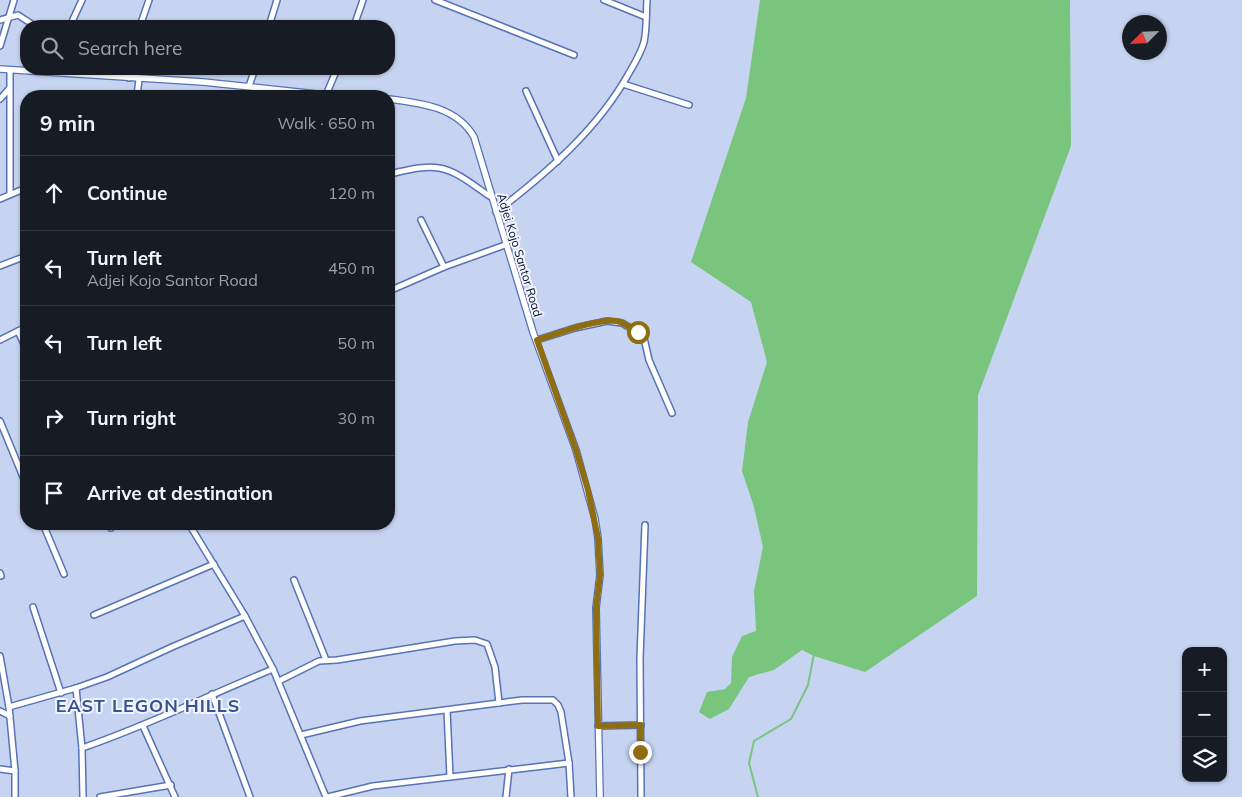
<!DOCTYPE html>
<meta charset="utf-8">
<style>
:root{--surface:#171b24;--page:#242831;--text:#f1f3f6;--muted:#9ea1a6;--line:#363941}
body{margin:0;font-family:Mulish,sans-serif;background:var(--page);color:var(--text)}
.controls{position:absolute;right:15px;bottom:15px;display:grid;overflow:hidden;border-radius:10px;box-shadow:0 1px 4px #0004}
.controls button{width:45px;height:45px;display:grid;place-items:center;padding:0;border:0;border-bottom:1px solid var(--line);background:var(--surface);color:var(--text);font:25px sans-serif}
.compass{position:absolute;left:1122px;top:15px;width:45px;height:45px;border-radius:50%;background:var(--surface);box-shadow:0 1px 4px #0004;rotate:246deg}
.stop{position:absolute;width:15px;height:15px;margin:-11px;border:4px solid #8f6d11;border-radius:50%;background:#fff}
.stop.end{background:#8f6d11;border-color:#fff;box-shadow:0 1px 5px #0008}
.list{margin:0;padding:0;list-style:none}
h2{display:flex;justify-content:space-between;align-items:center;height:65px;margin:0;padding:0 20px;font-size:21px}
h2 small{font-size:16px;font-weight:400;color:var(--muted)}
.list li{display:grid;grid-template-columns:32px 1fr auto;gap:15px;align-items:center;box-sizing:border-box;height:75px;padding:0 20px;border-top:1px solid var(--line)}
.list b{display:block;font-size:19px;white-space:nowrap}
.list p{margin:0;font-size:16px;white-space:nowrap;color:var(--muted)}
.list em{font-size:16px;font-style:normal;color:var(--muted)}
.icon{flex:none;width:28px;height:28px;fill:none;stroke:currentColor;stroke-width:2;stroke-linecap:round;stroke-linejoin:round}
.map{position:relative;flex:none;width:1242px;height:797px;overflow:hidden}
.search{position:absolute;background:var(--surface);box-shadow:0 1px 4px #0004;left:20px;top:20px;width:375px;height:55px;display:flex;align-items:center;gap:12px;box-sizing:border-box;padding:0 18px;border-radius:20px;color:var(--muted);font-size:19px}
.panel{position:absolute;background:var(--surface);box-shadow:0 1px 4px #0004;left:20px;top:90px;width:375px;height:440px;border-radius:20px}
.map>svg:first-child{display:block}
.water{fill:#79c57e}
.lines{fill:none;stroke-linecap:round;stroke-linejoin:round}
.stream{stroke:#79c57e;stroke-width:2}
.minor-casing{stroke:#5773b6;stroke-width:8}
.tertiary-casing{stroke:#5773b6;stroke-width:8}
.minor{stroke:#fff;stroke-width:5}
.tertiary{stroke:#fff;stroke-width:5.5}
.route{stroke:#8f6d11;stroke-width:6}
.labels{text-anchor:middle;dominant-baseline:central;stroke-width:4;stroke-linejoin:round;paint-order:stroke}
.street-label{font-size:12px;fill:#060f29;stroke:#f1f4fc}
.district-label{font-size:18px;font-weight:bold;letter-spacing:1px;fill:#375191;stroke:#f1f4fc}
</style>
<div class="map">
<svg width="1242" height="797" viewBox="0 0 1242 797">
<rect width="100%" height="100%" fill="#c6d4f1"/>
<polygon class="water" points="760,0 1070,0 1071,146 978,395 977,596 865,672 814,656 802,650 774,670 749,677 729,709 710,719 699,712 707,692 725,689 731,683 732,657 742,636 756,631 754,591 763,547 754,507 742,471 748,422 767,362 751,302 691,262 746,98"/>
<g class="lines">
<polyline class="stream" points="758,797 749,763 754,741 791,719 808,685 814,654"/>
<defs>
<g id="minor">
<polyline points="435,0 574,55"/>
<polyline points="604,0 646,17"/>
<polyline points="0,20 18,15 35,26"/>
<polyline points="70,26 82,0"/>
<polyline points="140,26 149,0"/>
<polyline points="269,26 277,0"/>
<polyline points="354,26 363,0"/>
<polyline points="0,46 14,0"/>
<polyline points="129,78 131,69"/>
<polyline points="623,84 689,105"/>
<polyline points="249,86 255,69"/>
<polyline points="526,91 558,161"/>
<polyline points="326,95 337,69"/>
<polyline points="137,96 139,79"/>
<polyline points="0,99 9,89"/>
<path d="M389 174C404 171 424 165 439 168 458 171 475 187 491 197"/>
<polyline points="10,194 10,70"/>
<polyline points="0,199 26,188"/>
<path d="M496 212C547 173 598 129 629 73 635 63 641 53 644 42 647 28 646 14 647 0"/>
<polyline points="421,220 444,267"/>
<polyline points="0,266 26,256"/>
<polyline points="389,291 444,267 505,245"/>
<polyline points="18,331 26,349"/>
<polyline points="0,340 26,327"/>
<polyline points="537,340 575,328 607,321 622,323 637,332 644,338 649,360 672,413"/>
<polyline points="0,421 26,484"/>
<polyline points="43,524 64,574"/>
<polyline points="110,524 111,528"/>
<polyline points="189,524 245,616 273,669 326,797"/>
<polyline points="0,573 1,576"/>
<polyline points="294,580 326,660"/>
<polyline points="33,607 61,693"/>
<polyline points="94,615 214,564"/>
<polyline points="0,656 9,707"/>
<polyline points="279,681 319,661 337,660 455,641 475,640 487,644 495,667 499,703"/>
<polyline points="76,688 82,748 83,797"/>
<polyline points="212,694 250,797"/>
<polyline points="447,710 450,777"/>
<polyline points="0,711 10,716"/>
<polyline points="143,726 175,797"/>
<polyline points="598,726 641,725"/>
<polyline points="301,735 360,721 522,700 553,700 558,705 561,712 569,763 571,797"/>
<path d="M82 748C147 726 209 695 273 669"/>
<polyline points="0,769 15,771"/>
<polyline points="15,797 15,771 9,707 76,688 107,677 172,647 245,616"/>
<polyline points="100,797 171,785"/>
<polyline points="328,797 373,786 569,763"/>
<polyline points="506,797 509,769"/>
<polyline points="641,797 640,658 645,525"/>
</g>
<g id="tertiary">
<polyline points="0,69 203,82 326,95 367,96"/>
<path d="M389 99C421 103 457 107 474 137L533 332 576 450 595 519 598 538 600 575 596 608 600 797"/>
</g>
</defs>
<use href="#minor" class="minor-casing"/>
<use href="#tertiary" class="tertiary-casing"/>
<use href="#minor" class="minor"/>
<use href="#tertiary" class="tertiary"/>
</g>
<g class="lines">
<path class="route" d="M638 332C631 328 624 323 617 321 597 318 557 334 537 340L576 450 588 490 598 538 600 575 596 608 598 726 641 725 640 752"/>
</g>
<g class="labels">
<g class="street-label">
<text transform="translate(520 255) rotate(73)">Adjei Kojo Santor Road</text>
</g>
<g class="district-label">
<text x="148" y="705">EAST LEGON HILLS</text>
</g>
</g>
</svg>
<div class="controls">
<button>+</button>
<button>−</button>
<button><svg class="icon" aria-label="layers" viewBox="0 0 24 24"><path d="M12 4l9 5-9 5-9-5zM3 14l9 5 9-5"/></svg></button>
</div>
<svg class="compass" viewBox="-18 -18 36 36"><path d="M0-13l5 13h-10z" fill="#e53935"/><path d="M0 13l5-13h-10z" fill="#9ea1a6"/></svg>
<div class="stop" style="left:638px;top:332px"></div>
<div class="stop end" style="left:640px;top:752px"></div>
<div class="search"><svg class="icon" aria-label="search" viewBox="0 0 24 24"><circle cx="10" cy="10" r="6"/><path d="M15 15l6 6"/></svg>Search here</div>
<section class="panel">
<h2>9 min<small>Walk · 650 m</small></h2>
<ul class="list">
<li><svg class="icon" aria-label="ahead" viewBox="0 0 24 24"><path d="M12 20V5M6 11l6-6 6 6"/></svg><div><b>Continue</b></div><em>120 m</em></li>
<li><svg class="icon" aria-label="left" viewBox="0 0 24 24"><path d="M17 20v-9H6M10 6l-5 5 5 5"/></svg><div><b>Turn left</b><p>Adjei Kojo Santor Road</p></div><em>450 m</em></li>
<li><svg class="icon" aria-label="left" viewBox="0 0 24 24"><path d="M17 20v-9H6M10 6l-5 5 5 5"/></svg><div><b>Turn left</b></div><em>50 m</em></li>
<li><svg class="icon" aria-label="right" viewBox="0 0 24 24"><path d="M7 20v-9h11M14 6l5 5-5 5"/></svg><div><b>Turn right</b></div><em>30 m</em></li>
<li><svg class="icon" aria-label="arrive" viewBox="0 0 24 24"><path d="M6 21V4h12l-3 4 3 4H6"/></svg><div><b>Arrive at destination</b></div></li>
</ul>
</section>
</div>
